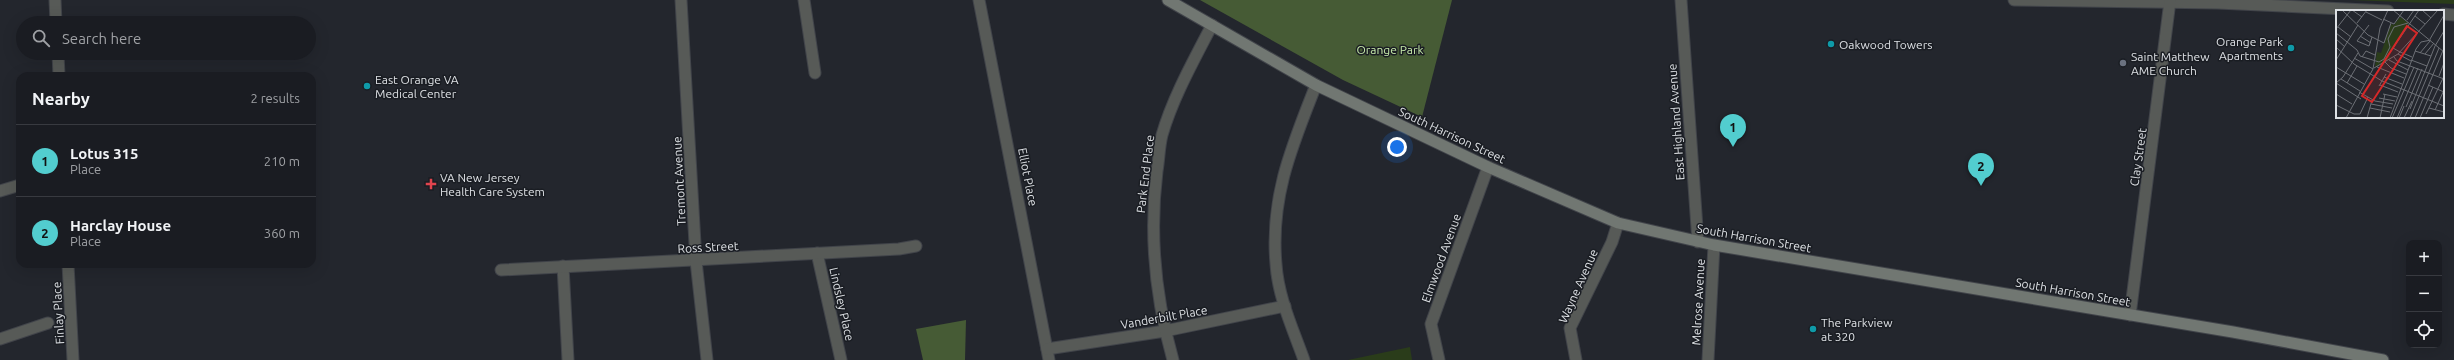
<!DOCTYPE html>
<meta charset="utf-8">
<style>
:root{--surface:#1a1c22;--page:#23252a;--text:#f1f3f6;--muted:#9fa1a5;--line:#383a40;--accent:#52cdcf}
body{margin:0;font-family:Ubuntu,sans-serif;background:var(--page);color:var(--text)}
.controls{position:absolute;right:12px;bottom:12px;display:grid;overflow:hidden;border-radius:8px;box-shadow:0 4px 16px #0002}
.controls button{width:36px;height:36px;display:grid;place-items:center;padding:0;border:0;border-bottom:1px solid var(--line);background:var(--surface);color:var(--text);font:20px sans-serif}
.you{position:absolute;left:1397px;top:147px;width:14px;height:14px;margin:-10px;border:3px solid #fff;border-radius:50%;background:#1a73e8;box-shadow:0 0 0 6px #1a73e833}
.badge{display:grid;place-items:center;width:26px;height:26px;border-radius:50%;background:var(--accent);color:#111;font-size:13px;font-weight:700}
.pin{position:absolute;translate:-50% -33px;filter:drop-shadow(0 1px 2px #0008)}
.pin::after{content:'';position:absolute;top:21px;width:14px;height:12px;background:inherit;clip-path:polygon(0 0,100% 0,50% 100%)}
.list{margin:0;padding:0;list-style:none}
h2{display:flex;justify-content:space-between;align-items:center;height:52px;margin:0;padding:0 16px;font-size:17px}
h2 small{font-size:13px;font-weight:400;color:var(--muted)}
.list li{display:grid;grid-template-columns:26px 1fr auto;gap:12px;align-items:center;box-sizing:border-box;height:72px;padding:0 16px;border-top:1px solid var(--line)}
.list b{display:block;font-size:15px;white-space:nowrap}
.list p{margin:0;font-size:13px;white-space:nowrap;color:var(--muted)}
.list em{font-size:13px;font-style:normal;color:var(--muted)}
.icon{flex:none;width:22px;height:22px;fill:none;stroke:currentColor;stroke-width:2;stroke-linecap:round;stroke-linejoin:round}
.map{position:relative;flex:none;width:2454px;height:360px;overflow:hidden}
.search{position:absolute;background:var(--surface);box-shadow:0 4px 16px #0002;left:16px;top:16px;width:300px;height:44px;display:flex;align-items:center;gap:10px;box-sizing:border-box;padding:0 14px;border-radius:22px;color:var(--muted);font-size:15px}
.panel{position:absolute;background:var(--surface);box-shadow:0 4px 16px #0002;left:16px;top:72px;width:300px;height:196px;border-radius:12px}
.map>svg:first-child{display:block}
.green{fill:#2a3c1a}
.forest{fill:#465b35}
.lines{fill:none;stroke-linecap:round;stroke-linejoin:round}
.minor-casing{stroke:#41444a;stroke-width:13}
.tertiary-casing{stroke:#41444a;stroke-width:13}
.secondary-casing{stroke:#41444a;stroke-width:13}
.minor{stroke:#575a57;stroke-width:11}
.tertiary{stroke:#575a57;stroke-width:11}
.secondary{stroke:#717772;stroke-width:11}
.culture-dot{fill:#0f9aa8;stroke:#1a1d23;stroke-width:1.5}
.worship-dot{fill:#6b7280;stroke:#1a1d23;stroke-width:1.5}
.health-dot{fill:#e0444e;stroke:#1a1d23;stroke-width:1.5}
.labels{text-anchor:middle;dominant-baseline:central;stroke-width:3;stroke-linejoin:round;paint-order:stroke}
.poi-label{font-size:12px;fill:#dde0e4;stroke:#1a1d23;text-anchor:start}
.park-label{font-size:12px;fill:#c8ecab;stroke:#1a1d23}
.street-label{font-size:12px;fill:#dde0e4;stroke:#1a1d23}
.inset-road{fill:none;stroke:#6d7076;stroke-width:1}
.view{fill:#d62828;fill-opacity:0.15;stroke:#d62828;stroke-width:2}
.inset-edge{fill:none;stroke:#dde0e4;stroke-width:2}
</style>
<div class="map">
<svg width="2454" height="360" viewBox="0 0 2454 360">
<rect width="100%" height="100%" fill="#23262d"/>
<g class="green">
<polygon points="2350,0 2454,0 2454,4"/>
<polygon points="1410,347 1412,360 1348,360"/>
</g>
<g class="forest">
<polygon points="1200,0 1452,0 1422,117 1343,80"/>
<polygon points="966,320 965,360 923,360 916,329"/>
</g>
<g class="lines">
<defs>
<g id="minor">
<polyline points="55,0 56,23"/>
<polyline points="804,0 815,73"/>
<polyline points="979,0 1049,360"/>
<polyline points="1681,0 1698,242"/>
<polyline points="2014,0 2218,3 2388,11"/>
<polyline points="2443,14 2454,15"/>
<polyline points="58,53 59,76"/>
<polyline points="0,191 20,185"/>
<polyline points="817,253 841,360"/>
<polyline points="68,264 73,360"/>
<polyline points="563,266 568,360"/>
<polyline points="501,270 899,249 916,246"/>
<polyline points="2130,315 2170,1"/>
<polyline points="0,339 48,323"/>
<polyline points="1047,349 1165,331 1285,306"/>
<path d="M1173 360C1155 297 1149 236 1157 171 1159 160 1159 147 1162 135 1173 97 1194 60 1212 25"/>
<path d="M1304 360C1293 329 1278 297 1276 264 1270 197 1292 146 1316 85"/>
<polyline points="1576,360 1570,328 1612,242 1618,223"/>
<polyline points="1708,360 1714,245"/>
</g>
<g id="tertiary">
<polyline points="681,0 696,261 707,360"/>
<polyline points="1439,360 1431,324 1488,167"/>
</g>
<polyline id="secondary" points="1168,0 1316,85 1488,167 1618,223 1714,245 2233,332 2383,360"/>
</defs>
<use href="#minor" class="minor-casing"/>
<use href="#tertiary" class="tertiary-casing"/>
<use href="#secondary" class="secondary-casing"/>
<use href="#minor" class="minor"/>
<use href="#tertiary" class="tertiary"/>
<use href="#secondary" class="secondary"/>
</g>
<g class="culture-dot">
<circle cx="1831" cy="44" r="4"/>
<circle cx="2291" cy="48" r="4"/>
<circle cx="367" cy="86" r="4"/>
<circle cx="1813" cy="329" r="4"/>
</g>
<circle class="worship-dot" cx="2123" cy="63" r="4"/>
<path class="health-dot" d="M429 178h4v4h4v4h-4v4h-4v-4h-4v-4h4z"/>
<g class="labels">
<g class="poi-label">
<text x="2283" y="41" text-anchor="end">Orange Park<tspan x="2283" dy="14">Apartments</tspan></text>
<text x="1839" y="44">Oakwood Towers</text>
<text x="2131" y="56">Saint Matthew<tspan x="2131" dy="14">AME Church</tspan></text>
<text x="375" y="79">East Orange VA<tspan x="375" dy="14">Medical Center</tspan></text>
<text x="440" y="177">VA New Jersey<tspan x="440" dy="14">Health Care System</tspan></text>
<text x="1821" y="322">The Parkview<tspan x="1821" dy="14">at 320</tspan></text>
</g>
<g class="park-label">
<text x="1390" y="49">Orange Park</text>
</g>
<g class="street-label">
<text transform="translate(1676 122) rotate(-94)">East Highland Avenue</text>
<text transform="translate(1452 135) rotate(25)">South Harrison Street</text>
<text transform="translate(2138 157) rotate(-82)">Clay Street</text>
<text transform="translate(1145 174) rotate(-83)">Park End Place</text>
<text transform="translate(1028 177) rotate(79)">Elliot Place</text>
<text transform="translate(679 181) rotate(-93)">Tremont Avenue</text>
<text transform="translate(1754 238) rotate(10)">South Harrison Street</text>
<text transform="translate(708 247) rotate(-3)">Ross Street</text>
<text transform="translate(1441 258) rotate(-70)">Elmwood Avenue</text>
<text transform="translate(1578 286) rotate(-66)">Wayne Avenue</text>
<text transform="translate(2073 292) rotate(10)">South Harrison Street</text>
<text transform="translate(1698 302) rotate(-87)">Melrose Avenue</text>
<text transform="translate(842 304) rotate(77)">Lindsley Place</text>
<text transform="translate(58 313) rotate(-93)">Finlay Place</text>
<text transform="translate(1164 317) rotate(-10)">Vanderbilt Place</text>
</g>
</g>
<g transform="translate(2336 10)">
<rect width="108" height="108" fill="#23262d"/>
<path d="M64 7 73 13 52 44 55 48 39 57 41 42 45 43 55 14 58 15Z" fill="#2a3c1a"/>
<path class="inset-road" d="M6 0 32 25 48 33 55 13M16 0 26 7M57 0 108 42M86 0 95 8M30 2 46 10M79 6 89 14M47 9 58 14 68 0M71 10 78 0M21 13 31 0M33 15 21 31 33 36 36 27M2 17 15 27M0 19 15 0M0 23 21 40 24 46 43 52 48 49 54 37 52 29 58 17 72 13M24 26 35 33M0 29 9 37M94 29 108 5M0 37 18 54 46 71 108 96M79 41 95 46M64 42 57 38 83 0M64 42 76 47M22 43 7 67 0 73 25 89M84 43 94 31M62 44 75 51M89 44 98 33M26 47 30 41 39 45M58 47 61 51 108 69M18 48 37 59M0 50 22 15M53 50 72 60M75 50 91 56M49 52 55 58 70 64M0 57 28 74M41 57 68 68M38 58 62 44 102 0M103 66 108 53M48 67 66 74M5 69 24 81M11 73 21 56M44 75 62 82M92 75 108 82M43 76 50 64M23 82 39 91 57 94M0 84 16 94M47 84 61 87M43 88 59 91M35 94 56 98M0 95 18 104H24L32 87M70 97 86 59M34 98 54 102M93 98 108 102M74 99 99 36 108 21M99 100 108 80M90 104 108 66M10 108 37 59 44 18 52 0M31 108 36 90M44 108 49 84M54 108 80 39 85 32 95 30M56 108 78 57M61 108 82 58M63 108 68 96M68 108 76 91M74 108 103 38M79 108 108 38M84 108 97 77"/>
<path class="view" d="M71 16 81 23 36 92 26 86Z"/>
<rect width="108" height="108" class="inset-edge"/>
</g>
</svg>
<div class="controls">
<button>+</button>
<button>−</button>
<button><svg class="icon" aria-label="locate" viewBox="0 0 24 24"><circle cx="12" cy="12" r="6"/><path d="M12 2v4M12 18v4M2 12h4M18 12h4"/></svg></button>
</div>
<div class="you"></div>
<div class="pin badge" style="left:1733px;top:147px">1</div>
<div class="pin badge" style="left:1981px;top:186px">2</div>
<div class="search"><svg class="icon" aria-label="search" viewBox="0 0 24 24"><circle cx="10" cy="10" r="6"/><path d="M15 15l6 6"/></svg>Search here</div>
<section class="panel">
<h2>Nearby<small>2 results</small></h2>
<ul class="list">
<li><span class="badge">1</span><div><b>Lotus 315</b><p>Place</p></div><em>210 m</em></li>
<li><span class="badge">2</span><div><b>Harclay House</b><p>Place</p></div><em>360 m</em></li>
</ul>
</section>
</div>
